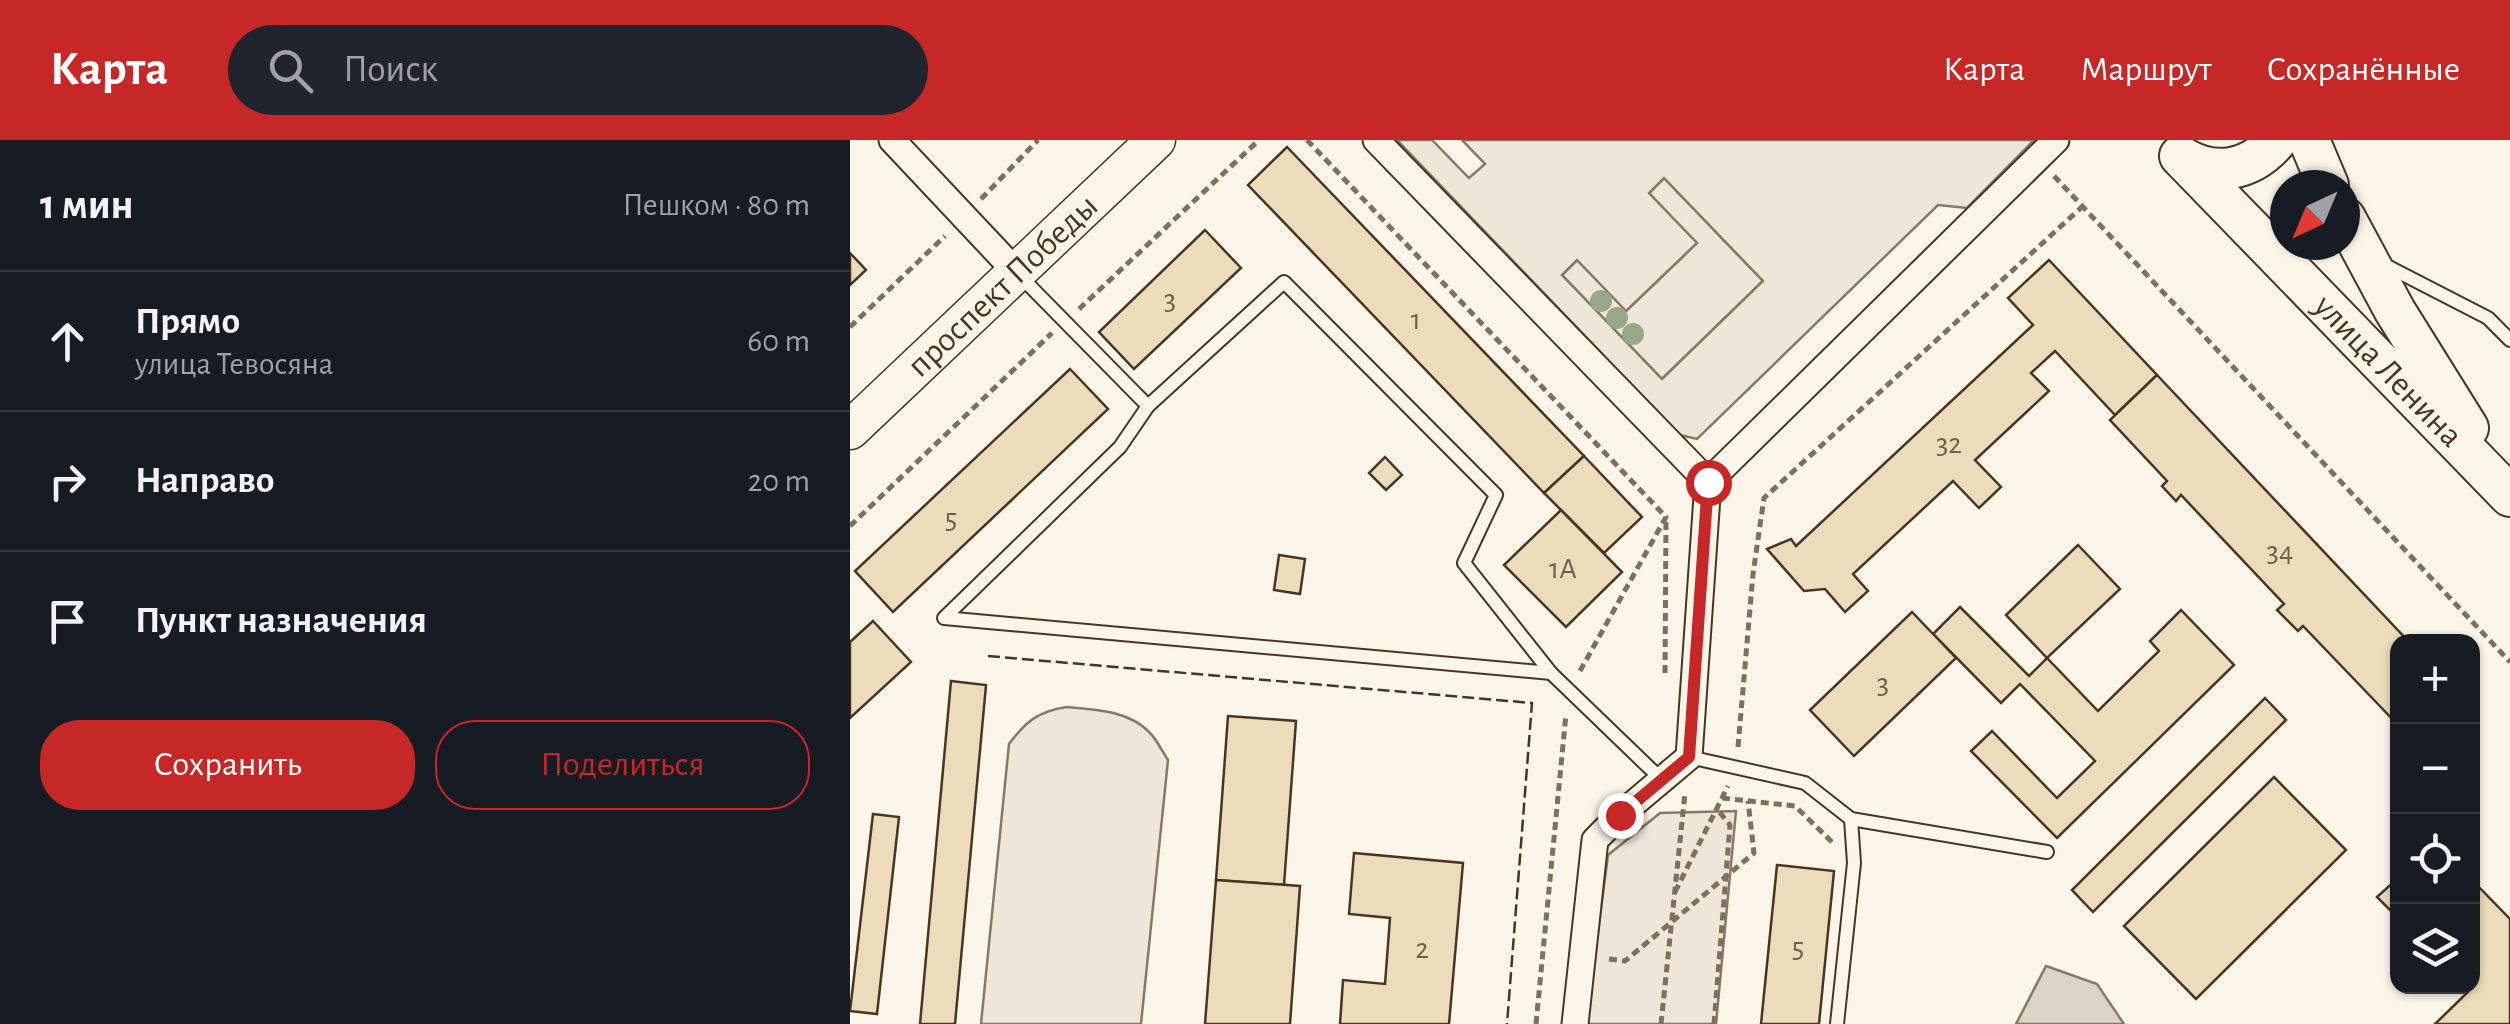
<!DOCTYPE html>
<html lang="ru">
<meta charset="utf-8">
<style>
:root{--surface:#171b24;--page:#20242c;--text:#f1f3f6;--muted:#9ea1a6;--line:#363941;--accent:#c62828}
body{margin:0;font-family:"Alegreya Sans",sans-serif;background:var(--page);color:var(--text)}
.controls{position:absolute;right:30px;bottom:30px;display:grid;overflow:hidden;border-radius:20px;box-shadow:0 2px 8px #0004}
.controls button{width:90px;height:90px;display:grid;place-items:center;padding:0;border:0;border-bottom:2px solid var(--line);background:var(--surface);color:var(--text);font:50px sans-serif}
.compass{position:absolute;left:1420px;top:30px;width:90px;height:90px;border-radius:50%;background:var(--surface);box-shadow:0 2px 8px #0004;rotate:224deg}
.stop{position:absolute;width:30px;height:30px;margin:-22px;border:8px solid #c62828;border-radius:50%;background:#fff}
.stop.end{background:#c62828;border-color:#fff;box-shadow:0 2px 10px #0008}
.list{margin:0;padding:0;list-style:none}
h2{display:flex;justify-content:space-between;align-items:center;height:130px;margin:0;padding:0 40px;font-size:42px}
h2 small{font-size:32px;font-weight:400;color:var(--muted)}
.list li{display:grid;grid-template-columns:65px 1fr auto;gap:30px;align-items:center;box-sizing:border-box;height:140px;padding:0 40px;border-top:2px solid var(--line)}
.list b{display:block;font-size:38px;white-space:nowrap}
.list p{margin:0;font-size:32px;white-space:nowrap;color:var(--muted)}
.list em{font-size:32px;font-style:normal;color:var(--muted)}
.actions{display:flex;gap:20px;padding:30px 40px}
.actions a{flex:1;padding:22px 0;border:2px solid var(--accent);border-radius:40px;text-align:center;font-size:35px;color:var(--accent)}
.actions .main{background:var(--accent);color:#fff}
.icon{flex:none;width:55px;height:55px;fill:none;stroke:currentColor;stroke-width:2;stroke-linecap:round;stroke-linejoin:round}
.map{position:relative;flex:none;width:1660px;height:884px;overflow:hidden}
header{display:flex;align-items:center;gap:60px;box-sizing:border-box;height:140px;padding:0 50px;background:var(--accent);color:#fff}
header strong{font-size:48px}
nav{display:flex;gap:55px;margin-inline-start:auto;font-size:35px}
.search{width:700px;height:90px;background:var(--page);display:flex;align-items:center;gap:25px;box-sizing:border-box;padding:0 35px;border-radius:55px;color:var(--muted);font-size:38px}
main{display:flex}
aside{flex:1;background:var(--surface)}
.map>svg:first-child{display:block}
.green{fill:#ede6d9;stroke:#887966;stroke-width:2.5}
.parking{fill:#ede7d9;stroke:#887966;stroke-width:2.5;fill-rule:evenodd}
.water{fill:#dcd4c6;stroke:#887966;stroke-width:2.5}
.building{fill:#ecdcbc;stroke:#4a3520;stroke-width:2.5}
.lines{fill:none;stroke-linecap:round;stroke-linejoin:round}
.lane-casing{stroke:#4a3520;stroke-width:16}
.street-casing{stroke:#4a3520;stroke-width:29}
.secondary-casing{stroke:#4a3520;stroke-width:41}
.primary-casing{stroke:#4a3520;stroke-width:44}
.path{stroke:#7f6f5c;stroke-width:5;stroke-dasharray:8 5;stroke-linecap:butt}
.lane{stroke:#fbf6e9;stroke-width:12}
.street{stroke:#fbf6e9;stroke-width:25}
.secondary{stroke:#fbf6e9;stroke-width:38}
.primary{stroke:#fbf6e9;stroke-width:40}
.fence{stroke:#4a3520;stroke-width:2.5;stroke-dasharray:12 5;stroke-linecap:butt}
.tree{fill:#96a887}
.route{stroke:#c62828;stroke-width:12}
.labels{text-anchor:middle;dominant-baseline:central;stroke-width:8;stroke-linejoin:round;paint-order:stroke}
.number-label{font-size:30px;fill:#725f47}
.street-label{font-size:35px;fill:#4a3520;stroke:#fbf6e9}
</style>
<header>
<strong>Карта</strong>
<div class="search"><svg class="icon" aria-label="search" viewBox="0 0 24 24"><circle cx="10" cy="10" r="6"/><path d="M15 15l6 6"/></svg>Поиск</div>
<nav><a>Карта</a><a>Маршрут</a><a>Сохранённые</a></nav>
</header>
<main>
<aside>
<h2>1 мин<small>Пешком · 80 m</small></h2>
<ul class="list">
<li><svg class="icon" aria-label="ahead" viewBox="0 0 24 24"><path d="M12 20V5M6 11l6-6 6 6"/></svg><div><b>Прямо</b><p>улица Тевосяна</p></div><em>60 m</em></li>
<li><svg class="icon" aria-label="right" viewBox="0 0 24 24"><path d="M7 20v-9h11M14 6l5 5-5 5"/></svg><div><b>Направо</b></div><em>20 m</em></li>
<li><svg class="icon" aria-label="arrive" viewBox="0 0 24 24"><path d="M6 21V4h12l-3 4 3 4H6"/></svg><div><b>Пункт назначения</b></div></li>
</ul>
<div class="actions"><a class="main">Сохранить</a><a>Поделиться</a></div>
</aside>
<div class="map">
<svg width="1660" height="884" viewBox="0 0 1660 884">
<rect width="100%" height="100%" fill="#fbf6e9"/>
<g class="green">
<polygon points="814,38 913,141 812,239 712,135 727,120 777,170 846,104 799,53"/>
<path d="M217 567C244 569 280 571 300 593 307 600 312 611 318 620L291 884H131L159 604C176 581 189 571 217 567Z"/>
<polygon points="886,671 866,884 736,884 758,715 810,673"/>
</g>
<path class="parking" d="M547 0H582L619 38 635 24 612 0H1184L1117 68 1088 65 847 299 830 295ZM814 38 913 141 812 239 712 135 727 120 776 171 847 103 799 53Z"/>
<polygon class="water" points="1196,826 1247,844 1274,884 1166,884"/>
<g class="building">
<polygon points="437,7 734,316 694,353 398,45"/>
<polygon points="355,90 391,128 284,229 249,192"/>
<polygon points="0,113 16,130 0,145"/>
<polygon points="1199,120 1307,235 1265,275 1205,211 1181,233 1199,251 1125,320 1151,347 1129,368 1103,341 1003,434 1018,451 995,472 975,449 954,451 917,409 941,399 946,406 1183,185 1158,158"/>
<polygon points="220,229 258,269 43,472 5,431"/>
<polygon points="1307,235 1559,502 1548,502 1548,585 1453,486 1448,491 1427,470 1434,464 1331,355 1326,361 1312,346 1317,341 1260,280"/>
<polygon points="734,316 792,377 754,413 694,353"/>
<polygon points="535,317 552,335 536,350 519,333"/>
<polygon points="711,370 772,432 716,487 654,425"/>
<polygon points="1228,405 1270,449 1197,518 1156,475"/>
<polygon points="429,415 455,419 450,454 424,450"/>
<polygon points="1110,467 1179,536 1197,518 1248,571 1309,511 1300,501 1331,470 1384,525 1207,698 1121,611 1142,591 1207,658 1245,621 1170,544 1151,563 1083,494"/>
<polygon points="1062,472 1106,518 1004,616 960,570"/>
<polygon points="23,481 61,522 0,578 0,502"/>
<polygon points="101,541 136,545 105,884 70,884"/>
<polygon points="1415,558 1436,580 1243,772 1222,750"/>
<polygon points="378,576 446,581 434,745 366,740"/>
<polygon points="1424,637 1496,710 1346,859 1274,786"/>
<polygon points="23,674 49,677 27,874 0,871"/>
<polygon points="504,713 613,723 599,884 490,884 493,840 535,844 540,778 499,774"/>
<polygon points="927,725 984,731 969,884 911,884"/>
<polygon points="1548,738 1548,778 1527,757"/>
<polygon points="366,740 450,746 440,884 355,884"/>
<polygon points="1622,740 1660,779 1660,884 1585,884 1618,852 1613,846 1622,846"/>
</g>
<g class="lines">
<defs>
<g id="lane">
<polyline points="1535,125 1638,178 1660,200"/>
<polyline points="170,136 298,266 434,142 646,355 614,423 701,533 812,640"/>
<polyline points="298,266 270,307 94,478 701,533"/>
<polyline points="839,617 955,643 1001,679 1197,712"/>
<polyline points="987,884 1004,723 1001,679"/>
</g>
<g id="street">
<polyline points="42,0 168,134"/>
<polyline points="526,0 858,342"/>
<polyline points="858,342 1206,0"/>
<polyline points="725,884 745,700 770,675 839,617 858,342"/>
</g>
<g id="secondary">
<path id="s1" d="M0 290 306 0"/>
</g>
<g id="primary">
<polyline points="1459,0 1478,45"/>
<path d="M1330 16C1364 38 1401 31 1427 0"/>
<path id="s2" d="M1333 19 1660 356"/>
<polyline points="1495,78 1545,171 1618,288"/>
</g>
</defs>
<use href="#lane" class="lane-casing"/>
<use href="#street" class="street-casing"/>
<use href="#secondary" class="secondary-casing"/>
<use href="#primary" class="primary-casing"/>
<g class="path">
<polyline points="457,0 816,377 730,531"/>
<polyline points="1204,36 1660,522"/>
<polyline points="131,59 188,0"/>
<polyline points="229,169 409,0"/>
<polyline points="0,187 95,96"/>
<polyline points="0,386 202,193"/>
<polyline points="815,533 816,379"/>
<polyline points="888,607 903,434 914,358 1233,66"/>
<polyline points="872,658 945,666 984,704"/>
<polyline points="825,752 878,646"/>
<polyline points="759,819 775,821 904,713 898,661"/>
<polyline points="686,884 716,574"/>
<polyline points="811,884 835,653"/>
<polyline points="864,884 880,685 867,669"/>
</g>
<use href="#lane" class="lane"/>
<use href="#street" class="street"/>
<use href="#secondary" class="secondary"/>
<use href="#primary" class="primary"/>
<polyline class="fence" points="138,516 682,563 657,884"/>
</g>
<g class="tree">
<circle cx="751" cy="161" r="11"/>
<circle cx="767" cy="178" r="11"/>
<circle cx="783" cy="194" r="11"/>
</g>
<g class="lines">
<polyline class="route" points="770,675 839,617 858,342"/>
</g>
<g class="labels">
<g class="number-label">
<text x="320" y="160">3</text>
<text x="566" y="180">1</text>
<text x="1099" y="304">32</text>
<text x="101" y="379">5</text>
<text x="1430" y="412">34</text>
<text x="713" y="429">1А</text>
<text x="1033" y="544">3</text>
<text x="948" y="808">5</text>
<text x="572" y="809">2</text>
</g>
<g class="street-label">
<text stroke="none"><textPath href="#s1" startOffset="210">проспект Победы</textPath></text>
<text stroke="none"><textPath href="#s2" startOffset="295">улица Ленина</textPath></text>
</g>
</g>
</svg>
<div class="controls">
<button>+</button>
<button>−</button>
<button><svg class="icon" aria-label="locate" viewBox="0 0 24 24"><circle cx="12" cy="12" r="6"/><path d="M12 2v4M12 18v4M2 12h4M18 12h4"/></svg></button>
<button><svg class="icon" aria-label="layers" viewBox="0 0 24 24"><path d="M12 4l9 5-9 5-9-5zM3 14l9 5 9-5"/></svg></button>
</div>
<svg class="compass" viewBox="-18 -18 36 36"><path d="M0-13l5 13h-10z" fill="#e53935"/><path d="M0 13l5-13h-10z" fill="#9ea1a6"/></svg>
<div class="stop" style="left:858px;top:342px"></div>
<div class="stop end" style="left:770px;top:675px"></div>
</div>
</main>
